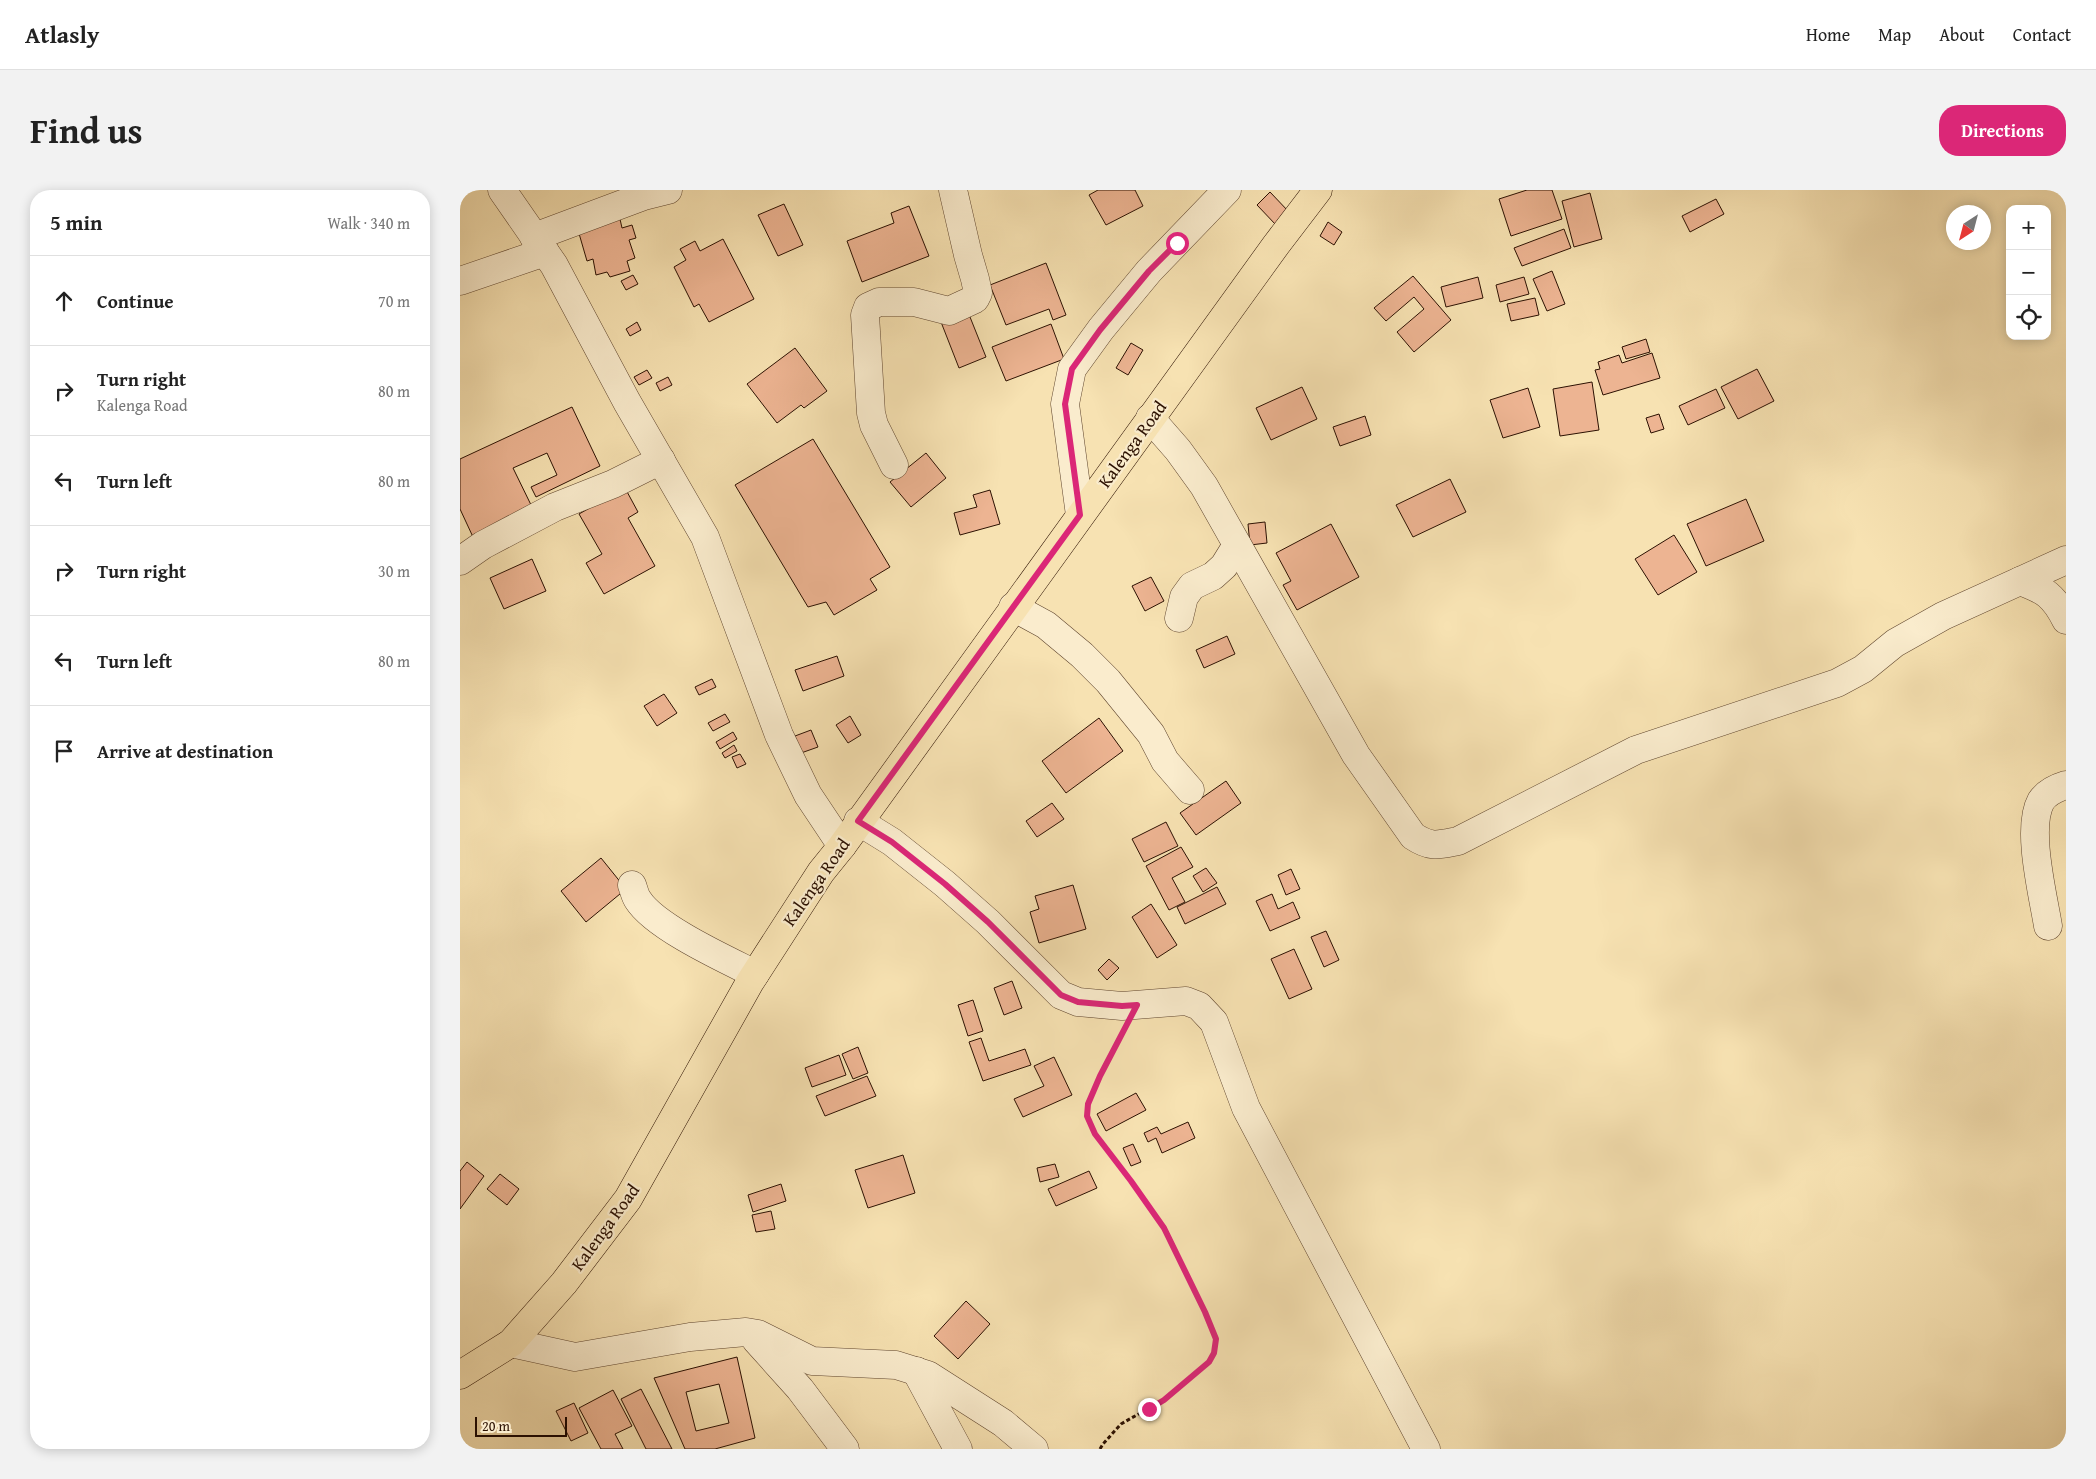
<!DOCTYPE html>
<meta charset="utf-8">
<style>
:root{--surface:#fff;--page:#f2f2f2;--text:#222;--muted:#767676;--line:#e0e0e0;--accent:#db2777}
body{margin:0;font-family:"Gentium Book Plus",serif;background:var(--page);color:var(--text)}
.controls{position:absolute;right:15px;top:15px;display:grid;overflow:hidden;border-radius:10px;box-shadow:0 2px 12px #0003}
.controls button{width:45px;height:45px;display:grid;place-items:center;padding:0;border:0;border-bottom:1px solid var(--line);background:var(--surface);color:var(--text);font:25px sans-serif}
.compass{position:absolute;left:1486px;top:15px;width:45px;height:45px;border-radius:50%;background:var(--surface);box-shadow:0 2px 12px #0003;rotate:216deg}
.scale{position:absolute;left:15px;bottom:12px;width:92px;box-sizing:border-box;padding-left:5px;border:2px solid #2c1102;border-top:0;font-size:14px;line-height:18px;white-space:nowrap;color:#2c1102;-webkit-text-stroke:4px #faeccd;paint-order:stroke}
.stop{position:absolute;width:15px;height:15px;margin:-11px;border:4px solid #db2777;border-radius:50%;background:#fff}
.stop.end{background:#db2777;border-color:#fff;box-shadow:0 1px 5px #0008}
.list{margin:0;padding:0;list-style:none}
h2{display:flex;justify-content:space-between;align-items:center;height:65px;margin:0;padding:0 20px;font-size:21px}
h2 small{font-size:16px;font-weight:400;color:var(--muted)}
.list li{display:grid;grid-template-columns:32px 1fr auto;gap:15px;align-items:center;box-sizing:border-box;height:90px;padding:0 20px;border-top:1px solid var(--line)}
.list b{display:block;font-size:19px;white-space:nowrap}
.list p{margin:0;font-size:16px;white-space:nowrap;color:var(--muted)}
.list em{font-size:16px;font-style:normal;color:var(--muted)}
.icon{flex:none;width:28px;height:28px;fill:none;stroke:currentColor;stroke-width:2;stroke-linecap:round;stroke-linejoin:round}
.map{position:relative;flex:none;width:1606px;height:1259px;overflow:hidden;border-radius:20px}
header{display:flex;align-items:center;gap:30px;box-sizing:border-box;height:70px;padding:0 25px;background:var(--surface);border-bottom:1px solid var(--line)}
header strong{font-size:24px}
nav{display:flex;gap:28px;margin-inline-start:auto;font-size:18px}
.intro{display:flex;align-items:center;justify-content:space-between;box-sizing:border-box;height:120px;padding:0 30px}
h1{margin:0;font-size:35px}
.button{padding:12px 22px;border-radius:20px;background:var(--accent);color:#fff;font-size:18px;font-weight:700}
main{display:flex;gap:30px;padding:0 30px}
aside{flex:1;background:var(--surface);border-radius:20px;box-shadow:0 2px 12px #0003}
.map>svg:first-child{display:block}
.building{fill:#edb492;stroke:#2c1102;fill-rule:evenodd}
.lines{fill:none;stroke-linecap:round;stroke-linejoin:round}
.minor-casing{stroke:#5f452e;stroke-width:29}
.major-casing{stroke:#2c1102;stroke-width:29}
.path{stroke:#2c1102;stroke-width:3;stroke-dasharray:4 2.5;stroke-linecap:butt}
.minor{stroke:#faeccd;stroke-width:28}
.major{stroke:#f7e2b2;stroke-width:28}
.route{stroke:#db2777;stroke-width:6}
.labels{text-anchor:middle;dominant-baseline:central;stroke-width:4.5;stroke-linejoin:round;paint-order:stroke}
.street-label{font-size:18px;fill:#2c1102;stroke:#faeccd}
</style>
<header>
<strong>Atlasly</strong>
<nav><a>Home</a><a>Map</a><a>About</a><a>Contact</a></nav>
</header>
<div class="intro"><h1>Find us</h1><a class="button">Directions</a></div>
<main>
<aside>
<h2>5 min<small>Walk · 340 m</small></h2>
<ul class="list">
<li><svg class="icon" aria-label="ahead" viewBox="0 0 24 24"><path d="M12 20V5M6 11l6-6 6 6"/></svg><div><b>Continue</b></div><em>70 m</em></li>
<li><svg class="icon" aria-label="right" viewBox="0 0 24 24"><path d="M7 20v-9h11M14 6l5 5-5 5"/></svg><div><b>Turn right</b><p>Kalenga Road</p></div><em>80 m</em></li>
<li><svg class="icon" aria-label="left" viewBox="0 0 24 24"><path d="M17 20v-9H6M10 6l-5 5 5 5"/></svg><div><b>Turn left</b></div><em>80 m</em></li>
<li><svg class="icon" aria-label="right" viewBox="0 0 24 24"><path d="M7 20v-9h11M14 6l5 5-5 5"/></svg><div><b>Turn right</b></div><em>30 m</em></li>
<li><svg class="icon" aria-label="left" viewBox="0 0 24 24"><path d="M17 20v-9H6M10 6l-5 5 5 5"/></svg><div><b>Turn left</b></div><em>80 m</em></li>
<li><svg class="icon" aria-label="arrive" viewBox="0 0 24 24"><path d="M6 21V4h12l-3 4 3 4H6"/></svg><div><b>Arrive at destination</b></div></li>
</ul>
</aside>
<div class="map">
<svg width="1606" height="1259" viewBox="0 0 1606 1259">
<rect width="100%" height="100%" fill="#f7e2b2"/>
<filter id="stains"><feTurbulence type="fractalNoise" baseFrequency=".004" numOctaves="4"/><feColorMatrix values="0 0 0 0 .2 0 0 0 0 .09 0 0 0 0 .02 0 0 0 .5 -.17"/></filter>
<radialGradient id="worn" r=".72"><stop offset=".6" stop-color="#630" stop-opacity="0"/><stop offset="1" stop-color="#630" stop-opacity=".3"/></radialGradient>
<g class="building">
<polygon points="638,0 675,0 683,16 646,35 629,5"/>
<polygon points="1067,0 1092,0 1102,29 1051,46 1039,9"/>
<polygon points="810,2 829,22 816,35 797,15"/>
<polygon points="1130,3 1142,49 1114,57 1102,11"/>
<polygon points="1256,9 1264,24 1230,42 1222,26"/>
<polygon points="324,14 343,55 318,66 298,25"/>
<polygon points="449,16 469,66 402,92 387,51 434,33 431,23"/>
<polygon points="160,29 162,38 172,35 176,48 169,50 175,68 167,71 170,81 150,87 147,82 136,85 133,69 127,71 118,40"/>
<polygon points="868,32 882,42 874,55 860,46"/>
<polygon points="1104,39 1111,58 1062,76 1054,58"/>
<polygon points="263,49 294,109 249,132 239,114 234,117 214,77 226,70 220,59 235,51 240,61"/>
<polygon points="586,73 606,125 593,130 589,119 546,135 530,95"/>
<polygon points="1092,81 1105,114 1087,121 1073,89"/>
<polygon points="173,85 178,94 166,100 161,91"/>
<polygon points="953,86 991,130 954,162 937,142 964,119 954,107 926,131 914,118"/>
<polygon points="1018,87 1023,108 986,117 981,97"/>
<polygon points="1064,87 1069,104 1040,112 1036,95"/>
<polygon points="1075,108 1079,125 1051,131 1047,114"/>
<polygon points="508,122 526,167 499,178 481,132"/>
<polygon points="177,132 181,140 170,146 166,139"/>
<polygon points="591,134 604,169 546,191 532,157"/>
<polygon points="1186,149 1190,162 1166,169 1162,157"/>
<polygon points="671,153 683,160 668,185 656,178"/>
<polygon points="335,158 367,201 344,218 341,215 317,233 287,194"/>
<polygon points="1192,163 1200,188 1143,205 1135,180 1140,179 1138,172 1159,165 1162,173"/>
<polygon points="1297,179 1314,211 1278,229 1261,197"/>
<polygon points="187,180 192,188 179,195 174,187"/>
<polygon points="208,187 212,195 200,201 196,193"/>
<polygon points="1132,192 1139,240 1100,246 1093,199"/>
<polygon points="842,197 857,229 811,250 796,218"/>
<polygon points="1068,198 1080,237 1043,248 1030,210"/>
<polygon points="1256,199 1265,218 1228,235 1219,216"/>
<polygon points="112,217 140,276 76,307 71,297 97,285 87,263 53,278 73,319 13,347 0,319 0,269"/>
<polygon points="1199,224 1204,239 1191,243 1186,228"/>
<polygon points="905,226 911,245 880,256 873,237"/>
<polygon points="353,249 430,377 410,389 417,400 374,425 366,412 348,417 275,295"/>
<polygon points="466,263 486,288 451,317 430,292"/>
<polygon points="990,289 1006,322 953,347 936,315"/>
<polygon points="165,298 178,322 168,328 195,376 144,404 126,373 142,364 119,324"/>
<polygon points="530,300 540,334 500,345 494,323 517,317 513,305"/>
<polygon points="1286,309 1304,351 1246,376 1227,334"/>
<polygon points="805,332 807,353 790,355 788,334"/>
<polygon points="871,334 899,387 837,420 823,395 831,391 816,363"/>
<polygon points="1214,345 1237,382 1198,405 1175,369"/>
<polygon points="72,369 86,401 44,419 30,388"/>
<polygon points="691,387 704,411 685,421 672,396"/>
<polygon points="767,446 775,464 744,478 736,460"/>
<polygon points="377,466 384,486 343,501 335,480"/>
<polygon points="252,489 256,497 239,505 235,497"/>
<polygon points="204,504 217,523 197,536 184,516"/>
<polygon points="265,524 270,532 253,541 248,533"/>
<polygon points="390,526 401,545 388,553 376,535"/>
<polygon points="639,528 663,561 606,603 582,571"/>
<polygon points="351,540 358,557 341,563 335,546"/>
<polygon points="273,542 277,549 260,559 256,552"/>
<polygon points="274,555 277,561 265,568 262,563"/>
<polygon points="280,564 286,574 277,578 272,567"/>
<polygon points="766,591 781,613 736,645 720,623"/>
<polygon points="592,613 604,629 577,647 566,631"/>
<polygon points="706,632 718,656 684,672 672,649"/>
<polygon points="721,657 733,677 712,688 725,712 709,720 686,676"/>
<polygon points="141,668 166,699 126,732 101,701"/>
<polygon points="746,678 757,693 743,702 733,686"/>
<polygon points="831,679 840,699 826,705 818,685"/>
<polygon points="613,695 626,739 579,753 570,722 579,719 575,706"/>
<polygon points="757,697 766,714 725,734 717,717"/>
<polygon points="812,704 818,719 833,712 840,728 810,741 796,711"/>
<polygon points="691,714 717,755 697,768 672,727"/>
<polygon points="866,741 879,770 864,777 851,747"/>
<polygon points="834,759 852,799 829,809 811,769"/>
<polygon points="649,769 659,778 647,790 638,780"/>
<polygon points="552,791 562,818 544,825 534,798"/>
<polygon points="513,810 523,841 508,846 498,815"/>
<polygon points="521,848 529,871 565,859 571,875 523,891 509,852"/>
<polygon points="398,857 408,883 393,889 382,864"/>
<polygon points="379,865 386,885 352,897 345,878"/>
<polygon points="594,867 612,905 563,927 554,909 584,896 574,876"/>
<polygon points="407,886 416,906 365,926 356,906"/>
<polygon points="676,903 686,920 646,941 637,924"/>
<polygon points="728,932 735,948 702,963 696,948 688,952 684,943 697,937 701,944"/>
<polygon points="673,954 681,972 671,976 663,958"/>
<polygon points="443,965 455,1003 408,1018 395,980"/>
<polygon points="7,972 24,986 0,1019 0,981"/>
<polygon points="595,974 599,987 580,992 577,978"/>
<polygon points="629,981 637,998 596,1016 588,999"/>
<polygon points="40,984 59,999 47,1015 27,999"/>
<polygon points="321,994 326,1011 293,1022 288,1005"/>
<polygon points="311,1021 315,1039 296,1042 292,1025"/>
<polygon points="506,1111 530,1134 498,1169 474,1146"/>
<path d="M277 1167 295 1248 255 1259H225L194 1188ZM259 1194 269 1233 236 1241 226 1202Z"/>
<polygon points="181,1199 212,1259 186,1259 161,1209"/>
<polygon points="153,1200 172,1236 155,1244 163,1259 141,1259 119,1218"/>
<polygon points="114,1213 128,1243 111,1251 96,1221"/>
</g>
<g class="lines">
<defs>
<g id="minor">
<polyline points="42,0 94,75 167,212 245,347 319,545 348,605 382,656"/>
<polyline points="74,47 184,6 208,0"/>
<polyline points="0,91 85,62"/>
<path d="M690 228 718 260 744 296 896 565 953 646C971 658 978 655 998 651L1176 560 1377 493 1403 479 1435 453 1483 426 1606 370"/>
<polyline points="434,275 414,235 411,223 405,125 408,117 419,112 454,112 489,121 515,109 518,103 515,89 508,65 493,0"/>
<polyline points="620,325 605,214 612,179 641,139 689,81 767,0"/>
<polyline points="0,371 23,355 95,317 153,294 201,270"/>
<path d="M1560 391C1585 400 1594 406 1606 430"/>
<polyline points="553,417 586,435 622,465 648,491 691,544 705,571 730,600"/>
<polyline points="719,428 724,407 732,396 753,386 764,376 777,355"/>
<polyline points="398,631 432,652 485,694 528,732 601,805 618,812 662,816 726,811 739,816 754,832 786,918 966,1259"/>
<path d="M172 695C174 700 175 706 178 710 195 737 265 769 295 784"/>
<path d="M1588 736C1583 705 1566 638 1581 611 1587 602 1596 598 1606 595"/>
<polyline points="296,1150 340,1199 385,1259"/>
<polyline points="51,1153 115,1167 230,1147 286,1142 298,1144 352,1171 436,1175 468,1185 543,1233 574,1259"/>
<polyline points="456,1181 498,1259"/>
</g>
<polyline id="major" points="0,1185 51,1153 104,1093 168,1009 290,792 361,682 382,656 816,55 858,0"/>
</defs>
<use href="#minor" class="minor-casing"/>
<use href="#major" class="major-casing"/>
<polyline class="path" points="640,1259 643,1254 661,1234 703,1210 749,1173 754,1163 756,1149 745,1122 705,1038 671,991 635,944 627,926 627,914 660,846"/>
<use href="#minor" class="minor"/>
<use href="#major" class="major"/>
</g>
<g class="lines">
<polyline class="route" points="689,1219 704,1210 749,1172 754,1163 756,1149 745,1122 704,1038 671,991 635,944 627,926 628,914 640,886 677,815 662,816 618,812 601,805 528,732 485,694 432,652 398,631 620,325 605,214 612,179 640,140 689,81 717,53"/>
</g>
<g class="labels">
<g class="street-label">
<text transform="translate(672 254) rotate(-54)">Kalenga Road</text>
<text transform="translate(356 692) rotate(-55)">Kalenga Road</text>
<text transform="translate(145 1037) rotate(-54)">Kalenga Road</text>
</g>
</g>
<rect width="100%" height="100%" filter="url(#stains)"/>
<rect width="100%" height="100%" fill="url(#worn)"/>
</svg>
<div class="controls">
<button>+</button>
<button>−</button>
<button><svg class="icon" aria-label="locate" viewBox="0 0 24 24"><circle cx="12" cy="12" r="6"/><path d="M12 2v4M12 18v4M2 12h4M18 12h4"/></svg></button>
</div>
<svg class="compass" viewBox="-18 -18 36 36"><path d="M0-13l5 13h-10z" fill="#e53935"/><path d="M0 13l5-13h-10z" fill="#767676"/></svg>
<div class="scale">20 m</div>
<div class="stop" style="left:717px;top:53px"></div>
<div class="stop end" style="left:689px;top:1219px"></div>
</div>
</main>
